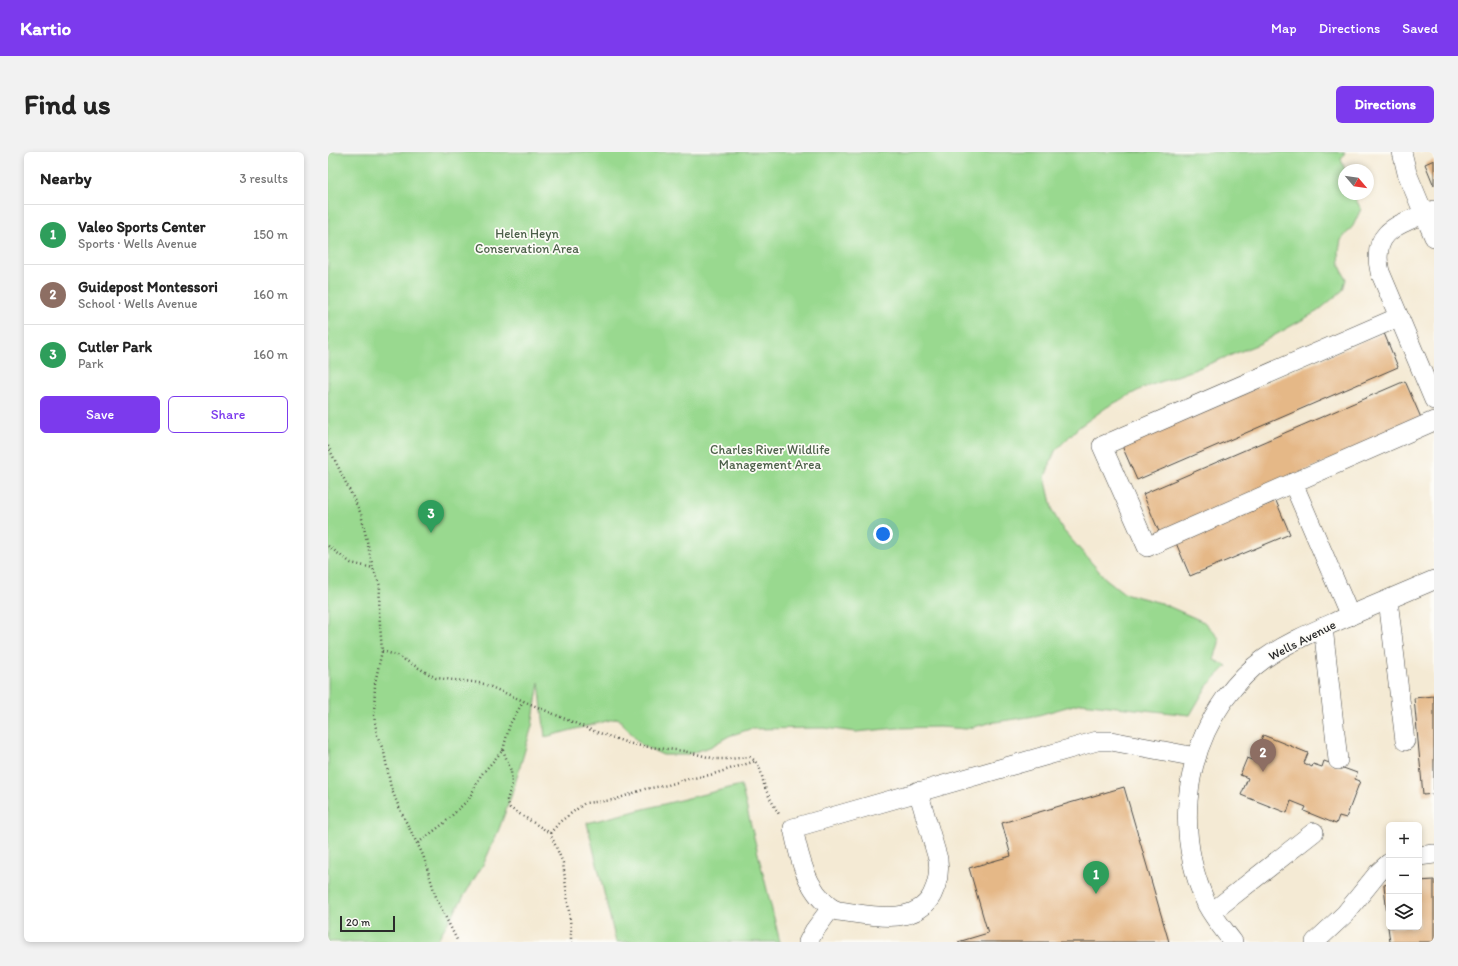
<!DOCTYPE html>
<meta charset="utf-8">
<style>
:root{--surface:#fff;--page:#f2f2f2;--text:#222;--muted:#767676;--line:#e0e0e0;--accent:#7c3aed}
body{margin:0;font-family:Itim,sans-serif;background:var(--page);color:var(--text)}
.controls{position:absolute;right:12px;bottom:12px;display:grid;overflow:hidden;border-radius:6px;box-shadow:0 2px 6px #0003}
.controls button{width:36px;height:36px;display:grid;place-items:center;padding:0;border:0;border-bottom:1px solid var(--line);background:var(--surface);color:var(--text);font:20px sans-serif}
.compass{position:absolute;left:1010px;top:12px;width:36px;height:36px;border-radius:50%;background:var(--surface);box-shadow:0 2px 6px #0003;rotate:119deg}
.scale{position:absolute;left:12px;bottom:10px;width:55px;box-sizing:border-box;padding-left:4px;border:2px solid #2b2b2b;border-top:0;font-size:11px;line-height:14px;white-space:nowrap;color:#2b2b2b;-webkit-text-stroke:3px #fdfcf7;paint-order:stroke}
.you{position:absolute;left:555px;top:382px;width:14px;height:14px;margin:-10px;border:3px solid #fff;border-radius:50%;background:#1a73e8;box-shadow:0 0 0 6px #1a73e833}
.badge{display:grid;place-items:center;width:26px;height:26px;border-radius:50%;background:var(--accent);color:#fff;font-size:13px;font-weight:700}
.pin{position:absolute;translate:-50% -33px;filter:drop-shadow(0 1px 2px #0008)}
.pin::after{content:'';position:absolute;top:21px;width:14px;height:12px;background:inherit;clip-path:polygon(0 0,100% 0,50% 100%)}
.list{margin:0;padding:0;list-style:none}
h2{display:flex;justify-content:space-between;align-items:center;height:52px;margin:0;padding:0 16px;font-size:17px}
h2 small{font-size:13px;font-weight:400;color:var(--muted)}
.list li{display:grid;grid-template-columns:26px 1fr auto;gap:12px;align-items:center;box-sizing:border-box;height:60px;padding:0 16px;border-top:1px solid var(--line)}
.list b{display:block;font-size:15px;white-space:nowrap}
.list p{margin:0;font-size:13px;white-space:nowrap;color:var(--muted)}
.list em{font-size:13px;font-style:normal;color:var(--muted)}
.actions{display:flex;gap:8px;padding:12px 16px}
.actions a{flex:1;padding:9px 0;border:1px solid var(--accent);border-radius:6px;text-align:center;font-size:14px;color:var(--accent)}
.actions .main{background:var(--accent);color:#fff}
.icon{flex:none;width:22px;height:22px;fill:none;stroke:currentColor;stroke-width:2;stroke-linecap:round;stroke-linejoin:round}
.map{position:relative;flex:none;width:1106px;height:790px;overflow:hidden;border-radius:6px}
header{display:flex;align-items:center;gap:24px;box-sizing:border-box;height:56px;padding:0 20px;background:var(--accent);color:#fff}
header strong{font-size:19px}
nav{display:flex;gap:22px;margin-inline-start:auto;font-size:14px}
.intro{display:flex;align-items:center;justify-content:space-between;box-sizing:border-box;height:96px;padding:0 24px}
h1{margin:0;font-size:28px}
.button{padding:10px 18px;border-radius:6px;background:var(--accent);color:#fff;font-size:14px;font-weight:700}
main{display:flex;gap:24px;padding:0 24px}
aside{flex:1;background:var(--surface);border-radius:6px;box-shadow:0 2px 6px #0003}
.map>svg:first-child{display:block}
.green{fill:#99d98f;stroke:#62825d}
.building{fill:#e5b887}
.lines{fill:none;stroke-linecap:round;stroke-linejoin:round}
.minor-casing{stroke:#494844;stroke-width:20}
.path{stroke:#494844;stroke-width:2.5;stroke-dasharray:1 3;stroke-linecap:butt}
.minor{stroke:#fff;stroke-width:19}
.labels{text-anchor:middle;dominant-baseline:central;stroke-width:3.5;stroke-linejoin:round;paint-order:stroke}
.park-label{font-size:13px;fill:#4c5f49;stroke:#fdfcf7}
.street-label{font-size:13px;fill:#2b2b2b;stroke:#fdfcf7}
</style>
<header>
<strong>Kartio</strong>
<nav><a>Map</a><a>Directions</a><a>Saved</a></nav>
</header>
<div class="intro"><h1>Find us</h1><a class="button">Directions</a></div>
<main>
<aside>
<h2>Nearby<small>3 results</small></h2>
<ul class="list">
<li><span class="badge" style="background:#2e9e5b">1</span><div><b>Valeo Sports Center</b><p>Sports · Wells Avenue</p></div><em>150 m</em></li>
<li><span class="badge" style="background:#8d6e63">2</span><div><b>Guidepost Montessori</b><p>School · Wells Avenue</p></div><em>160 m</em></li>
<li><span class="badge" style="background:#2e9e5b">3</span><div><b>Cutler Park</b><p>Park</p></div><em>160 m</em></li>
</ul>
<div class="actions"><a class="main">Save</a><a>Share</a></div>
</aside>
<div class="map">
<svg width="1106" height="790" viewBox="0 0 1106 790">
<rect width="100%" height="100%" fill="#fdfcf7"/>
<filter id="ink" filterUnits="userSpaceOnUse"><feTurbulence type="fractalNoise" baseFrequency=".025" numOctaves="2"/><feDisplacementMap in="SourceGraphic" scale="8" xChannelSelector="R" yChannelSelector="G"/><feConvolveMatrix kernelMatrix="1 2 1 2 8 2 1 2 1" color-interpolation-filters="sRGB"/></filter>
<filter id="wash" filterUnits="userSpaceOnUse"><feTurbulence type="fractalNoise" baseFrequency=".012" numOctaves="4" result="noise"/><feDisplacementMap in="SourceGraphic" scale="16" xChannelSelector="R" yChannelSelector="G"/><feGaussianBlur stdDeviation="0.9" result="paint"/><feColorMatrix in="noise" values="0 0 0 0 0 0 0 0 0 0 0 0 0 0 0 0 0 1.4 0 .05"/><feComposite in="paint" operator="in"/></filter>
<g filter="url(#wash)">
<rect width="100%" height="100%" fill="#f4ead4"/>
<g class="green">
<polygon points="0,0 1017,0 1013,7 1017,18 1016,42 1025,42 1033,57 1025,74 1013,88 1011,99 1012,114 1018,127 1015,138 990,159 931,192 863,219 815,236 779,255 751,275 727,299 717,325 725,360 735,378 777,426 796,441 833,451 876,470 891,486 891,491 886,508 899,514 879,534 862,563 753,551 707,564 661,571 638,577 612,575 569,576 528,580 496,576 422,577 401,584 382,595 357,603 335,603 313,593 290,566 217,585 211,530 204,574 184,642 171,677 156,711 108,790 0,790"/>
<polygon points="413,633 452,790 288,790 259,671"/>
</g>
<g id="blocks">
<g class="building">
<polygon points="1106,8 1106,34 1097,12"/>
<polygon points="1056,181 1070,215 809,328 794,294"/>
<polygon points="1077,229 1094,268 832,382 815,342"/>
<polygon points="948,349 962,382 862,424 848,391"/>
<polygon points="1106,544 1106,642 1095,643 1086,546"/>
<polygon points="935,583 980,601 976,611 984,615 985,612 994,615 996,609 1029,621 1027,627 1032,629 1018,666 1011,664 1008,672 976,659 978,655 963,649 959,661 913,643 920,626 912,623 919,606 925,608"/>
<polygon points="796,635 841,790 630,790 660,781 641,716 683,704 674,671"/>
<polygon points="1106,728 1106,790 1062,790 1060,775 1091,775 1091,729"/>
<polygon points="1061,732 1061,773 1060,773 1056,733"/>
</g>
</g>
</g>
<g filter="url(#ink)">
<use href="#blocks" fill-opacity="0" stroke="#494844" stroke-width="1"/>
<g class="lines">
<defs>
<g id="minor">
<polyline points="1106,58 1096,62 1106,85"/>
<path d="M1071 165 1052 120C1043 82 1066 74 1096 62L1079 21 1074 0"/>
<polyline points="1106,248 1071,165 774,294 819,395 1106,269"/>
<polyline points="965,331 1022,464"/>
<polyline points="1060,448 1077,589"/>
<polyline points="995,475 1010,608"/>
<polyline points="1091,704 1106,702"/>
<path d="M503 756 510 759C539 762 586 776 604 743 610 731 612 721 610 707L590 639"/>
<polyline points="884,760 986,680"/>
<path d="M480 790 486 779 503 756C478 737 471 705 465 676L769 589H783L868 605"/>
<path d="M905 790C896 778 886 766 879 753 848 686 854 608 896 548 907 533 920 518 936 507 960 490 987 479 1014 467 1045 454 1075 441 1106 428"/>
<polyline points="987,790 1017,762 1050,721 1061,711"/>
</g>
</defs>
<use href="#minor" class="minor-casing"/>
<g class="path">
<polyline points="0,294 33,362 45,416 52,434 51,459 54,499 47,531 46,563 49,583 56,600 63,636 73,660 95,703 109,748 130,790"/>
<polyline points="0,394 23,411 45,416"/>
<path d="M54 499 68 503 108 526 145 530 156 532 263 578 300 591 313 594 356 599 388 607H401L422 605C436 615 432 624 438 638 442 647 447 655 452 664"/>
<polyline points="175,598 183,619 184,632 179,648 182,656 222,681 235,711 243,776 243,790"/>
<polyline points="222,681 233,669 257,651 286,648 317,637 340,633 360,627 382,623 428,609"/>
<polyline points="90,691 115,672 141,647 153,623 175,598 182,572 195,550"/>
</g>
<use href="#minor" class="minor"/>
</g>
</g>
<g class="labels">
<g class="park-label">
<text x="199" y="81">Helen Heyn<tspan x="199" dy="15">Conservation Area</tspan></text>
<text x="442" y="297">Charles River Wildlife<tspan x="442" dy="15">Management Area</tspan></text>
</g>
<g class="street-label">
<text transform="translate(974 488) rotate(-27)">Wells Avenue</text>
</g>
</g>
</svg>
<div class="controls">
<button>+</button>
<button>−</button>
<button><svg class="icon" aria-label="layers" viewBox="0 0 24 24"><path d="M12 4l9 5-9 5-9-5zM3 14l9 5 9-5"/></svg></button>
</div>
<svg class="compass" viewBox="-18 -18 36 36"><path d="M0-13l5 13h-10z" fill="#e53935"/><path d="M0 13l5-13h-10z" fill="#767676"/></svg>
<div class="scale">20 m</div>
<div class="you"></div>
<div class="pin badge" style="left:768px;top:742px;background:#2e9e5b">1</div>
<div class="pin badge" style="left:935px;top:620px;background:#8d6e63">2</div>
<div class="pin badge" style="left:103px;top:381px;background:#2e9e5b">3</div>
</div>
</main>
